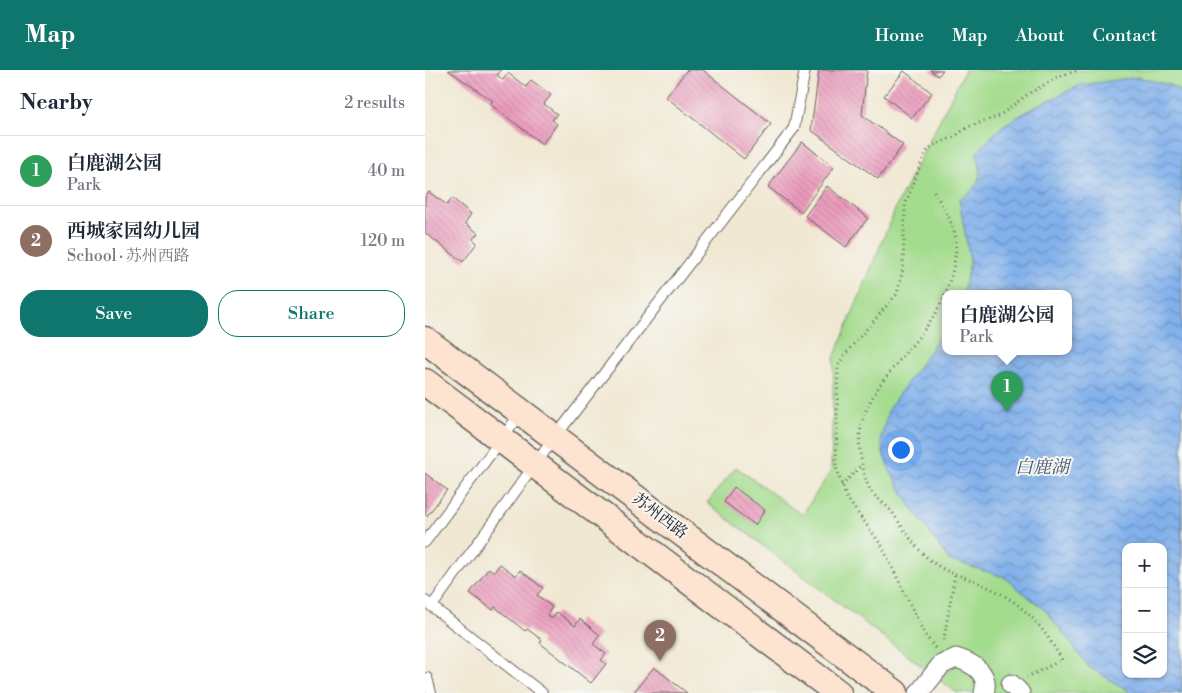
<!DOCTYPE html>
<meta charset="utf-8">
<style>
:root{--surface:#fff;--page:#f6f6f7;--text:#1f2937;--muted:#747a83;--line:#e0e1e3;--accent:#0f766e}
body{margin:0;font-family:"Libre Bodoni","Noto Serif SC",serif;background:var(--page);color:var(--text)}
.controls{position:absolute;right:15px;bottom:15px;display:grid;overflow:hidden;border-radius:10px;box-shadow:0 1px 4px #0004}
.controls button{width:45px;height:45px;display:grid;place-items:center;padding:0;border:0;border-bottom:1px solid var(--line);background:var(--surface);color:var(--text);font:25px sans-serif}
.you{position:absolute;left:475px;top:379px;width:18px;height:18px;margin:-12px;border:4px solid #fff;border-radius:50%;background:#1a73e8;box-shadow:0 0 0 8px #1a73e833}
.badge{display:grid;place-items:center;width:32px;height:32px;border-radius:50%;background:var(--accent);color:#fff;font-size:16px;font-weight:700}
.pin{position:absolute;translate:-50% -41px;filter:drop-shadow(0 1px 2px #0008)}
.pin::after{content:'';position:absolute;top:26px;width:18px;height:15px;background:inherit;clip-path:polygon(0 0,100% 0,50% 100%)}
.popup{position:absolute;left:517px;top:220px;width:130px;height:65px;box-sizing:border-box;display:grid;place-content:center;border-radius:10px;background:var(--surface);filter:drop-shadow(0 1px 4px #0005);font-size:16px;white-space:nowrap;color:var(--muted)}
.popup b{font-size:19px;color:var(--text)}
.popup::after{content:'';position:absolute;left:50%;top:100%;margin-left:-10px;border:10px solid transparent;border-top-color:var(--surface)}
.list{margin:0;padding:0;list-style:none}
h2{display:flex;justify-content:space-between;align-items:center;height:65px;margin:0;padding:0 20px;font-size:21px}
h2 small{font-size:16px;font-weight:400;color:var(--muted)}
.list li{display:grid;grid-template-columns:32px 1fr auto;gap:15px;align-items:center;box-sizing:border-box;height:70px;padding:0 20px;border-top:1px solid var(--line)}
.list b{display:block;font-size:19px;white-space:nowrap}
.list p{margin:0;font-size:16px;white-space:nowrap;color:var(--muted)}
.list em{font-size:16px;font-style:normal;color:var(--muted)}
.actions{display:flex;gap:10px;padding:15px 20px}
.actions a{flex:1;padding:11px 0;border:1px solid var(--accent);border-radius:20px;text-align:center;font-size:18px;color:var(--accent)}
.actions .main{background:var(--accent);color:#fff}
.icon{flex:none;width:28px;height:28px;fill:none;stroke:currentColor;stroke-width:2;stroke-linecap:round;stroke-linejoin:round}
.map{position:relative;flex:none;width:757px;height:623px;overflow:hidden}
header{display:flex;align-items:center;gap:30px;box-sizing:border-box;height:70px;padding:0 25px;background:var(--accent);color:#fff}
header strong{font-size:24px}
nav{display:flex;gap:28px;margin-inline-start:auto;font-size:18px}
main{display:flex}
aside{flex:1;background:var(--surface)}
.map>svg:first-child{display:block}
.park{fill:#a4dc8e;stroke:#607c55;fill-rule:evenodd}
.water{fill:url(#water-waves);stroke:#4e6684;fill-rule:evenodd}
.building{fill:url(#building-back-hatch)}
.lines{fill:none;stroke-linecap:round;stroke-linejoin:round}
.lane-casing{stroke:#67635c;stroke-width:12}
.street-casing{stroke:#67635c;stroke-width:21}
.secondary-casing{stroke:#67635c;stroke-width:29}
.path{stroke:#67635c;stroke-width:3;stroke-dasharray:1 4;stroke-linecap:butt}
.lane{stroke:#fff;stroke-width:10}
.street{stroke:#fff;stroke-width:19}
.secondary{stroke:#fde4d1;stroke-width:26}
.labels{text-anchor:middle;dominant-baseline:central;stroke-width:4;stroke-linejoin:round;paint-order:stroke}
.street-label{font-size:16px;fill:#1c1c1c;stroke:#f6f6f2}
.water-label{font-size:18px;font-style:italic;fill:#44576f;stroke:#f6f6f2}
</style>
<header>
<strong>Map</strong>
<nav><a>Home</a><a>Map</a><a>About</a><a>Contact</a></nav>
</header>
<main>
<aside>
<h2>Nearby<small>2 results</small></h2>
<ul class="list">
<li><span class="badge" style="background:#2e9e5b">1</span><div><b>白鹿湖公园</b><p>Park</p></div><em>40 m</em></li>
<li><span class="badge" style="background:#8d6e63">2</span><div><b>西城家园幼儿园</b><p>School · 苏州西路</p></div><em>120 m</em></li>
</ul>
<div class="actions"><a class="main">Save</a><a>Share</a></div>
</aside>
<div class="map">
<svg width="757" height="623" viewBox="0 0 757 623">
<defs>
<pattern id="water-waves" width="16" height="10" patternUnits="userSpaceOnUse" patternTransform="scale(1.25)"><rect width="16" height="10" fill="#81b0eb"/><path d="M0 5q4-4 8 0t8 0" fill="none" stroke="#698ebe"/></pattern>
<pattern id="building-back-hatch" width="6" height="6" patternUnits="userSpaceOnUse" patternTransform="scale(1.25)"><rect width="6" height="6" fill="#ea9abb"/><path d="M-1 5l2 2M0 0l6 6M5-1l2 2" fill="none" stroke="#c884a0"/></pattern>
</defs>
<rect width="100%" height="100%" fill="#f6f6f2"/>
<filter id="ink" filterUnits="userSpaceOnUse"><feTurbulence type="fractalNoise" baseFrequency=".02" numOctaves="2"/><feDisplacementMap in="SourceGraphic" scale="10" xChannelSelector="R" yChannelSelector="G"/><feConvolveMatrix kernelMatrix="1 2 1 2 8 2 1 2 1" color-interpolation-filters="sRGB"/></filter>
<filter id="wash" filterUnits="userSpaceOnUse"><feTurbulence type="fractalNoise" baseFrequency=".0096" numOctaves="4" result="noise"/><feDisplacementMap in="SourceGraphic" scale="20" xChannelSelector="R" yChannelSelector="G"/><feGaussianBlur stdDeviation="1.12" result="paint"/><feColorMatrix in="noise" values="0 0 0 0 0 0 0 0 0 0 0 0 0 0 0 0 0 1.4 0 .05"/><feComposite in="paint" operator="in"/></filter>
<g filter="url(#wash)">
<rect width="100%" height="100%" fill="#f1e8d3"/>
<path class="park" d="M540 0H757V623H532L282 433 311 397 377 445 406 401 409 288 472 135ZM521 223H643V281H521ZM701 477H738V604H701Z"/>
<path class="water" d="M713 7 745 15 757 22V623H707L664 597 621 541 579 507 524 490 485 435 465 401 458 383 456 368 464 338 521 258V281H643V223H538L545 192 534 129C554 120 560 103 551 83L577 56 608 38 655 15ZM701 477H738V604H701Z"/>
<g id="blocks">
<g class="building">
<polygon points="23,0 76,0 72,5 78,10 83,3 101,17 106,10 126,25 119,34 132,44 127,50 132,54 117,74 65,34 68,31"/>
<polygon points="262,0 278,0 346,54 319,89 241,27"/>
<polygon points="394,0 442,0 437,45 478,75 453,109 386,60"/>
<polygon points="505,0 518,0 513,6"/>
<polygon points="479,1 507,23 487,48 459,26"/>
<polygon points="377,72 409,97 376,142 343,117"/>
<polygon points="402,116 443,148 421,177 380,146"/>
<polygon points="4,122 22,135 27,128 46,144 40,153 53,163 48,169 52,173 38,192 0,163 0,127"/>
<polygon points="0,403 22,420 2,446 0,444"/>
<polygon points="309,417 340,440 330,455 299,432"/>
<polygon points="75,494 91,506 95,500 118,518 112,525 127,537 122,545 127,549 132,542 150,556 155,549 175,565 168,574 181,584 176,590 181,594 166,613 115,573 117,570 102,559 100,561 70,537 68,540 45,523 64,498 69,502"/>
<polygon points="229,597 262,623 208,623"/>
</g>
</g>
</g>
<g filter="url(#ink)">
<use href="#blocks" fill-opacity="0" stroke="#67635c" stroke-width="1"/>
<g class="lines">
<defs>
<g id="lane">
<polyline points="0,472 96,343"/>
<polyline points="0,531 117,623"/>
<polyline points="7,536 130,367 369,58 380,0"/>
<polyline points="2,608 6,623"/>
</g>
<g id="street">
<polyline points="586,614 595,623"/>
<path d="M494 623 516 595 531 588C548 593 565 603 559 623"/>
</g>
<g id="secondary">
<polyline points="0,270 470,623"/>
<polyline points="0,312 413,623"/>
</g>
</defs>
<use href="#lane" class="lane-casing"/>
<use href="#street" class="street-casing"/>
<use href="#secondary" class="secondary-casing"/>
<g class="path">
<path d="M509 121C517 136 531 156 531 173 531 194 524 216 515 235 489 286 424 324 436 388 438 399 440 411 446 421 450 428 461 434 467 442 485 468 498 493 530 504L518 574"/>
<polyline points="417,416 436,395"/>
<path d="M530 504C583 522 609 540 637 590L602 607"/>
<polyline points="510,578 500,565 457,476 421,427 411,397 413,296 420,284 472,224 478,199 480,135 500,83 507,76 529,67 543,57 574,46 603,24 633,7 653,0"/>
</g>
<use href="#lane" class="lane"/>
<use href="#street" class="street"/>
<use href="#secondary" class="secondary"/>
</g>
</g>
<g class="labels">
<g class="street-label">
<text transform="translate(235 446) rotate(37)">苏州西路</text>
</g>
<g class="water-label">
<text x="617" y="397">白鹿湖</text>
</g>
</g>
</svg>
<div class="controls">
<button>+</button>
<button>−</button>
<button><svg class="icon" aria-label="layers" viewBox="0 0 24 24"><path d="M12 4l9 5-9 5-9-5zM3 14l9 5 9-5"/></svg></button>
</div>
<div class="you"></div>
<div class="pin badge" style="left:582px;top:342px;background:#2e9e5b">1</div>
<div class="popup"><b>白鹿湖公园</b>Park</div>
<div class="pin badge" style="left:235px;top:591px;background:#8d6e63">2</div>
</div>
</main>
